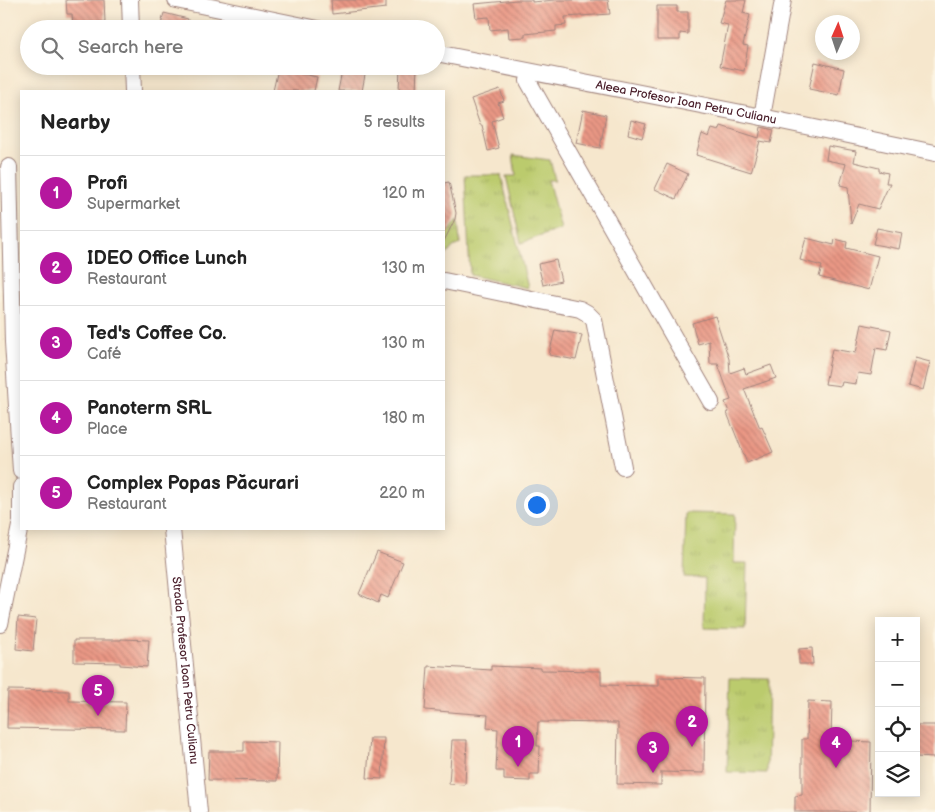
<!DOCTYPE html>
<meta charset="utf-8">
<style>
:root{--surface:#fff;--page:#f6f6f6;--text:#222;--muted:#767676;--line:#e0e0e0;--accent:#b5179e}
body{margin:0;font-family:"Balsamiq Sans",sans-serif;background:var(--page);color:var(--text)}
.controls{position:absolute;right:15px;bottom:15px;display:grid;overflow:hidden;border-radius:0px;box-shadow:0 2px 12px #0003}
.controls button{width:45px;height:45px;display:grid;place-items:center;padding:0;border:0;border-bottom:1px solid var(--line);background:var(--surface);color:var(--text);font:25px sans-serif}
.compass{position:absolute;left:815px;top:15px;width:45px;height:45px;border-radius:50%;background:var(--surface);box-shadow:0 2px 12px #0003;rotate:3deg}
.you{position:absolute;left:536px;top:504px;width:18px;height:18px;margin:-12px;border:4px solid #fff;border-radius:50%;background:#1a73e8;box-shadow:0 0 0 8px #1a73e833}
.badge{display:grid;place-items:center;width:32px;height:32px;border-radius:50%;background:var(--accent);color:#fff;font-size:16px;font-weight:700}
.pin{position:absolute;translate:-50% -41px;filter:drop-shadow(0 1px 2px #0008)}
.pin::after{content:'';position:absolute;top:26px;width:18px;height:15px;background:inherit;clip-path:polygon(0 0,100% 0,50% 100%)}
.list{margin:0;padding:0;list-style:none}
h2{display:flex;justify-content:space-between;align-items:center;height:65px;margin:0;padding:0 20px;font-size:21px}
h2 small{font-size:16px;font-weight:400;color:var(--muted)}
.list li{display:grid;grid-template-columns:32px 1fr auto;gap:15px;align-items:center;box-sizing:border-box;height:75px;padding:0 20px;border-top:1px solid var(--line)}
.list b{display:block;font-size:19px;white-space:nowrap}
.list p{margin:0;font-size:16px;white-space:nowrap;color:var(--muted)}
.list em{font-size:16px;font-style:normal;color:var(--muted)}
.icon{flex:none;width:28px;height:28px;fill:none;stroke:currentColor;stroke-width:2;stroke-linecap:round;stroke-linejoin:round}
.map{position:relative;flex:none;width:935px;height:812px;overflow:hidden}
.search{position:absolute;background:var(--surface);box-shadow:0 2px 12px #0003;left:20px;top:20px;width:425px;height:55px;display:flex;align-items:center;gap:12px;box-sizing:border-box;padding:0 18px;border-radius:28px;color:var(--muted);font-size:19px}
.panel{position:absolute;background:var(--surface);box-shadow:0 2px 12px #0003;left:20px;top:90px;width:425px;height:440px;border-radius:0px}
.map>svg:first-child{display:block}
.grass{fill:url(#grass-tufts);stroke:#82754c}
.building{fill:url(#building-back-hatch)}
.lines{fill:none;stroke-linecap:round;stroke-linejoin:round}
.minor-casing{stroke:#a0837c;stroke-width:18}
.minor{stroke:#fff;stroke-width:16}
.labels{text-anchor:middle;dominant-baseline:central;stroke-width:4;stroke-linejoin:round;paint-order:stroke}
.street-label{font-size:12px;fill:#4a1f2b;stroke:#fcf5e5}
</style>
<div class="map">
<svg width="935" height="812" viewBox="0 0 935 812">
<defs>
<pattern id="grass-tufts" width="24" height="20" patternUnits="userSpaceOnUse" patternTransform="scale(1.25)"><rect width="24" height="20" fill="#bbcb6d"/><path d="M3 7l-1-3M5 7V3M7 7l1-3M15 17l-1-3M17 17v-4M19 17l1-3" fill="none" stroke="#a2ae5f"/></pattern>
<pattern id="building-back-hatch" width="6" height="6" patternUnits="userSpaceOnUse" patternTransform="scale(1.25)"><rect width="6" height="6" fill="#ea9885"/><path d="M-1 5l2 2M0 0l6 6M5-1l2 2" fill="none" stroke="#c07b6d"/></pattern>
</defs>
<rect width="100%" height="100%" fill="#fcf5e5"/>
<filter id="ink" filterUnits="userSpaceOnUse"><feTurbulence type="fractalNoise" baseFrequency=".02" numOctaves="2"/><feDisplacementMap in="SourceGraphic" scale="10" xChannelSelector="R" yChannelSelector="G"/><feConvolveMatrix kernelMatrix="1 2 1 2 8 2 1 2 1" color-interpolation-filters="sRGB"/></filter>
<filter id="wash" filterUnits="userSpaceOnUse"><feTurbulence type="fractalNoise" baseFrequency=".0096" numOctaves="4" result="noise"/><feDisplacementMap in="SourceGraphic" scale="20" xChannelSelector="R" yChannelSelector="G"/><feGaussianBlur stdDeviation="1.12" result="paint"/><feColorMatrix in="noise" values="0 0 0 0 0 0 0 0 0 0 0 0 0 0 0 0 0 1.4 0 .05"/><feComposite in="paint" operator="in"/></filter>
<g filter="url(#wash)">
<rect width="100%" height="100%" fill="#f6e7cd"/>
<g class="grass">
<polygon points="513,155 550,160 555,180 548,180 561,229 521,243 506,176 516,176"/>
<polygon points="465,175 501,175 528,288 470,275"/>
<polygon points="458,220 460,244 453,247 444,258 444,233 450,231"/>
<polygon points="686,513 735,514 734,563 747,563 745,629 704,628 705,578 684,577"/>
<polygon points="730,678 769,679 767,773 727,772"/>
</g>
<g id="blocks">
<g class="building">
<polygon points="66,0 104,0 105,22 73,24 72,14 67,14"/>
<polygon points="331,0 386,0 386,8 332,14"/>
<polygon points="517,0 532,0 532,2 555,0 608,0 610,14 565,17 566,25 556,26 556,31 525,34 525,37 509,38 508,28 490,30 489,17 476,18 474,4"/>
<polygon points="726,0 746,0 743,13 750,15 743,45 748,46 744,71 720,66 728,25 719,23"/>
<polygon points="657,6 677,6 677,12 688,12 688,34 680,33 680,40 657,40"/>
<polygon points="164,13 188,19 186,29 160,29"/>
<polygon points="815,62 844,69 839,95 809,89"/>
<polygon points="343,66 363,66 361,74 365,75 362,91 338,91"/>
<polygon points="400,66 417,66 416,91 399,91"/>
<polygon points="278,69 317,77 314,91 273,91"/>
<polygon points="500,89 504,101 498,103 503,117 492,121 499,148 488,151 482,125 480,125 471,99"/>
<polygon points="583,110 606,115 600,148 576,143"/>
<polygon points="631,120 646,124 642,138 628,134"/>
<polygon points="721,126 759,138 761,127 774,130 771,143 760,141 751,172 696,155 702,134 709,137 712,129 719,131"/>
<polygon points="828,146 856,151 854,162 879,168 879,171 888,173 886,183 890,183 878,209 859,204 851,224 848,187 840,185 846,164 826,160"/>
<polygon points="667,164 688,174 676,199 655,189"/>
<polygon points="449,182 456,213 455,219 444,241 444,183"/>
<polygon points="877,228 902,233 899,249 873,244"/>
<polygon points="806,238 834,245 835,239 847,242 846,248 878,256 869,290 819,277 822,266 800,260"/>
<polygon points="556,260 561,281 543,285 538,264"/>
<polygon points="715,316 729,359 730,373 744,368 746,374 771,365 776,378 744,389 760,428 762,427 773,452 747,463 727,413 729,412 725,402 731,400 718,364 710,364 709,341 698,344 692,323"/>
<polygon points="862,324 891,330 887,350 876,348 871,375 858,373 856,384 842,382 841,386 825,384 832,349 856,353"/>
<polygon points="555,330 582,335 576,360 549,355"/>
<polygon points="915,358 930,362 923,390 908,386"/>
<polygon points="377,552 403,562 388,598 381,595 378,603 359,594"/>
<polygon points="18,617 36,619 33,651 16,649"/>
<polygon points="121,639 149,640 147,667 120,665 120,663 74,662 74,640 121,640"/>
<polygon points="812,648 813,664 799,664 799,649"/>
<polygon points="428,666 491,670 491,666 541,668 541,670 601,671 601,685 659,686 659,677 705,678 704,773 661,772 661,785 617,784 618,723 538,722 537,746 540,746 539,774 530,774 530,781 504,780 504,771 496,771 498,729 487,728 488,715 425,710"/>
<polygon points="8,690 69,691 69,701 126,702 125,730 7,728"/>
<polygon points="808,701 832,702 831,740 871,742 870,812 795,812 795,796 802,795 802,739 807,739"/>
<polygon points="916,725 935,725 935,758 916,757"/>
<polygon points="370,738 384,738 382,779 367,778"/>
<polygon points="452,740 467,740 465,785 449,784"/>
<polygon points="244,741 278,742 277,781 208,780 209,751 244,751"/>
</g>
</g>
</g>
<g filter="url(#ink)">
<use href="#blocks" fill-opacity="0" stroke="#a0837c" stroke-width="1"/>
<g class="lines">
<defs>
<g id="minor">
<polyline points="130,0 131,29"/>
<polyline points="176,0 318,29"/>
<path id="s1" d="M436 53 762 117 935 153"/>
<polyline points="132,66 133,91"/>
<polyline points="530,72 528,81 668,327 711,402"/>
<polyline points="762,117 783,0"/>
<polyline points="9,167 13,342 21,471"/>
<polyline points="444,281 580,309 587,313 594,320 623,467"/>
<path id="s2" d="M172 529 199 812"/>
<polyline points="0,624 21,521 21,487"/>
</g>
</defs>
<use href="#minor" class="minor-casing"/>
<use href="#minor" class="minor"/>
</g>
</g>
<g class="labels">
<g class="street-label">
<text stroke="none"><textPath href="#s1" startOffset="255">Aleea Profesor Ioan Petru Culianu</textPath></text>
<text stroke="none"><textPath href="#s2" startOffset="142">Strada Profesor Ioan Petru Culianu</textPath></text>
</g>
</g>
</svg>
<div class="controls">
<button>+</button>
<button>−</button>
<button><svg class="icon" aria-label="locate" viewBox="0 0 24 24"><circle cx="12" cy="12" r="6"/><path d="M12 2v4M12 18v4M2 12h4M18 12h4"/></svg></button>
<button><svg class="icon" aria-label="layers" viewBox="0 0 24 24"><path d="M12 4l9 5-9 5-9-5zM3 14l9 5 9-5"/></svg></button>
</div>
<svg class="compass" viewBox="-18 -18 36 36"><path d="M0-13l5 13h-10z" fill="#e53935"/><path d="M0 13l5-13h-10z" fill="#767676"/></svg>
<div class="you"></div>
<div class="pin badge" style="left:518px;top:767px">1</div>
<div class="pin badge" style="left:692px;top:747px">2</div>
<div class="pin badge" style="left:653px;top:773px">3</div>
<div class="pin badge" style="left:836px;top:768px">4</div>
<div class="pin badge" style="left:98px;top:716px">5</div>
<div class="search"><svg class="icon" aria-label="search" viewBox="0 0 24 24"><circle cx="10" cy="10" r="6"/><path d="M15 15l6 6"/></svg>Search here</div>
<section class="panel">
<h2>Nearby<small>5 results</small></h2>
<ul class="list">
<li><span class="badge">1</span><div><b>Profi</b><p>Supermarket</p></div><em>120 m</em></li>
<li><span class="badge">2</span><div><b>IDEO Office Lunch</b><p>Restaurant</p></div><em>130 m</em></li>
<li><span class="badge">3</span><div><b>Ted's Coffee Co.</b><p>Café</p></div><em>130 m</em></li>
<li><span class="badge">4</span><div><b>Panoterm SRL</b><p>Place</p></div><em>180 m</em></li>
<li><span class="badge">5</span><div><b>Complex Popas Păcurari</b><p>Restaurant</p></div><em>220 m</em></li>
</ul>
</section>
</div>
